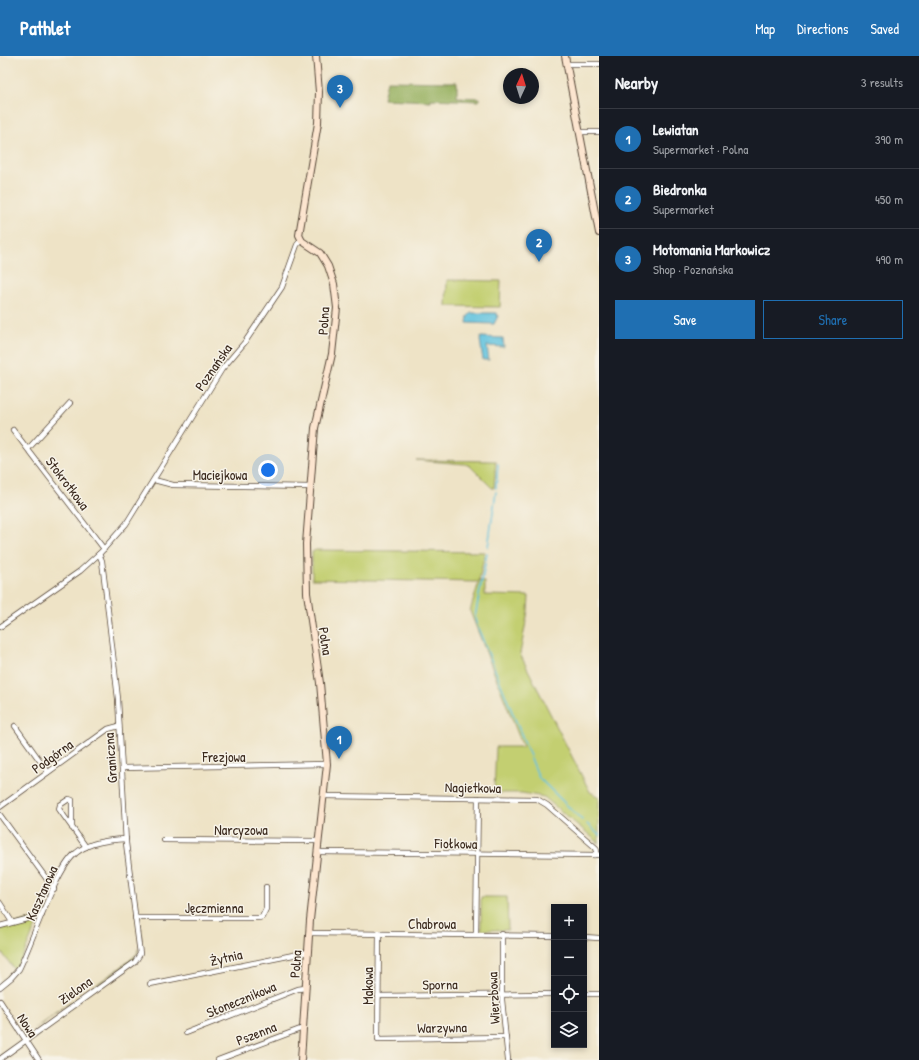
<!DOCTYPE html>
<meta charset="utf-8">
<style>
:root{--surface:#171b24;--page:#242831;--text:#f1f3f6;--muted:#9ea1a6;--line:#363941;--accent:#1f6fb2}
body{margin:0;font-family:"Patrick Hand",sans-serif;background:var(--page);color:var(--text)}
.controls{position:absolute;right:12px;bottom:12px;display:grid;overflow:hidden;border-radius:0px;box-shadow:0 2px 6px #0003}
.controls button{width:36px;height:36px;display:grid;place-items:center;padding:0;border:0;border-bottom:1px solid var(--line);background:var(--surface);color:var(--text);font:20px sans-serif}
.compass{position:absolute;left:503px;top:12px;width:36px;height:36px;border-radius:50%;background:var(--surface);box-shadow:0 2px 6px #0003;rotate:4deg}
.you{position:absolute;left:268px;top:414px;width:14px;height:14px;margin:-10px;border:3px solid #fff;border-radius:50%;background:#1a73e8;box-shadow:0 0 0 6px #1a73e833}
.badge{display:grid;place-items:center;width:26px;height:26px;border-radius:50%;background:var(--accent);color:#fff;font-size:13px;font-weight:700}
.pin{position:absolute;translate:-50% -33px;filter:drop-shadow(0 1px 2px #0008)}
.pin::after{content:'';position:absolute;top:21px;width:14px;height:12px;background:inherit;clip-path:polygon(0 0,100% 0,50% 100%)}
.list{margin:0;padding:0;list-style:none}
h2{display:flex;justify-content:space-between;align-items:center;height:52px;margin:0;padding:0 16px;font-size:17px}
h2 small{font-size:13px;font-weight:400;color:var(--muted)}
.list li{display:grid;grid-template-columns:26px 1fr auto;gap:12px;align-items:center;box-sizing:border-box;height:60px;padding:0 16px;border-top:1px solid var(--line)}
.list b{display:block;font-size:15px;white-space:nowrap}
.list p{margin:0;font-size:13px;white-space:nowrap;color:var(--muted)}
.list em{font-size:13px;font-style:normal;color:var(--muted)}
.actions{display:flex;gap:8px;padding:12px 16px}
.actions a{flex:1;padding:9px 0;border:1px solid var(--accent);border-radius:0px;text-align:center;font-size:14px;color:var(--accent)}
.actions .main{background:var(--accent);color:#fff}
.icon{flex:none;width:22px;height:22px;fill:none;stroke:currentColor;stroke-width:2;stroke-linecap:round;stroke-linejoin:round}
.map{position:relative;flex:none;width:599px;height:1004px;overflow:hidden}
header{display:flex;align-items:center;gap:24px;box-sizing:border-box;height:56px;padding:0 20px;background:var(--accent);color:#fff}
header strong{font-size:19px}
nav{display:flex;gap:22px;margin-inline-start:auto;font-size:14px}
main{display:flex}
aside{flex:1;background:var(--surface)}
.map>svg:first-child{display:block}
.green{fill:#c3cf71;stroke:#7f7c48}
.forest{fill:#9ab263;stroke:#6a6e40}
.water{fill:#60c2de;stroke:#4e767e}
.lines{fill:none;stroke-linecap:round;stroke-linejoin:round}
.stream{stroke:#60c2de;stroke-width:1.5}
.street-casing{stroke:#564637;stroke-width:6}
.secondary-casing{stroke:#564637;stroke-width:8}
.street{stroke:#fff;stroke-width:4.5}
.secondary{stroke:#fce5cf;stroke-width:6}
.labels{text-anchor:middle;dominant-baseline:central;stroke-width:3;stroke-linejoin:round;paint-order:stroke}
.street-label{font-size:14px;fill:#3b2a1e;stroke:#f7f3e8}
</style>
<header>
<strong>Pathlet</strong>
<nav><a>Map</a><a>Directions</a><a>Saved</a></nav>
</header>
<main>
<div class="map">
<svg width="599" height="1004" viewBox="0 0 599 1004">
<rect width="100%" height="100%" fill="#f7f3e8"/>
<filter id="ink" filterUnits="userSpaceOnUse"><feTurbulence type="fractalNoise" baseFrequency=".025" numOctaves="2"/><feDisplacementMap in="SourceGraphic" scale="8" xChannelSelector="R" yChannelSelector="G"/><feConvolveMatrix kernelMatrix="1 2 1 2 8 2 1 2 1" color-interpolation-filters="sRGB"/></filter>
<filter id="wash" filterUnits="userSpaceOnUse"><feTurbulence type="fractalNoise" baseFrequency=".012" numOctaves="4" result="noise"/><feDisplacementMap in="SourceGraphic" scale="16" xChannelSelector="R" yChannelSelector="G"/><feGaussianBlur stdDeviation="0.9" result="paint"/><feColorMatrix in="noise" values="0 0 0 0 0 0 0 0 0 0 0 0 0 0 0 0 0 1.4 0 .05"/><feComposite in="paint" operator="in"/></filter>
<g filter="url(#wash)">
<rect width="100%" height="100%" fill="#eee3c6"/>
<g class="green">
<polygon points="447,224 501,225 500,251 446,250"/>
<polygon points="416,404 496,405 494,432 492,432 470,410 465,408"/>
<polygon points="316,494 485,496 479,525 485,526 485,539 529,540 528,555 520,598 590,736 599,741 599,787 544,741 522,737 494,737 496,691 523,691 470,555 479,526 312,523 312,496"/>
<polygon points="481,841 507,841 508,874 481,874"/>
<path d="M34 863 37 867C27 890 21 913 0 927L14 913 0 894V873Z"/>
<polygon points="138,893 138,897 133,904 34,973 124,909 137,898"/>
</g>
<polygon class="forest" points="387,25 457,26 457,41 479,42 479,45 431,43 431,45 383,43"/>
<g class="water">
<polygon points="471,257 496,257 498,260 494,268 467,267 468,260"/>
<polygon points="481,281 503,282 504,291 487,290 489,304 483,304 480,284"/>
</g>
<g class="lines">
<g class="stream">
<polyline points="496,432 498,408"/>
<polyline points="488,491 496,436"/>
<polyline points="487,497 475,561 476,567 539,722 582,764"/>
<polyline points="587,768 599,779"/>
</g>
</g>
</g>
<g filter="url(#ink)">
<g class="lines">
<defs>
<g id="street">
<polyline points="566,8 599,8"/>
<polyline points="579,76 599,76"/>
<polyline points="13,374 104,493"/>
<polyline points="28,393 70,347"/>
<polyline points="154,424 173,429 312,431"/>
<polyline points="0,571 80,515 101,496 126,468 222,313 245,286 282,231 297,189 301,184"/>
<polyline points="15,670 48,716"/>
<polyline points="122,712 327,708"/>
<polyline points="324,740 537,743 547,749 596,792 597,795 594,799"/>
<polyline points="0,751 108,673 119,670"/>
<polyline points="0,759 54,833"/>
<polyline points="72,772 72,744 69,743 60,749 59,753 86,791"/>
<polyline points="164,784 319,785"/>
<polyline points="318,796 599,799"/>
<polyline points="0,847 12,866"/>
<polyline points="135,862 259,862 262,861 266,853 266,831"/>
<polyline points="0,870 42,859"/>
<polyline points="309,877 554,880"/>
<polyline points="379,877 378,983 506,981"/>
<polyline points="476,878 478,742"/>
<polyline points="502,878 502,944 508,1004"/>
<polyline points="584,881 599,882"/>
<polyline points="150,928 308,896"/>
<path d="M0 931 11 922 19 913C32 887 56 812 76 797 89 786 109 784 126 783"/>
<polyline points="584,938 599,938"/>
<polyline points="378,940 554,938"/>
<polyline points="0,945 39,1004"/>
<polyline points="186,977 298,933 305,932"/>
<polyline points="0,1003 135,906 140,898 126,787 118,643 107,546 102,505 99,498"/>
<polyline points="218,1004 303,972"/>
</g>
<g id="secondary">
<polyline points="565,0 599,177"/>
<polyline points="301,1004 310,864 327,708 320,627 307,537 306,488 315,372 332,298 337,252 334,228 328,210 320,197 302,185 299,179 318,67 319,36 316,0"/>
</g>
</defs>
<use href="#street" class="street-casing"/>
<use href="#secondary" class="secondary-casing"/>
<use href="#street" class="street"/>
<use href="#secondary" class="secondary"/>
</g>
</g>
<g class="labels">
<g class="street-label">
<text transform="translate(323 265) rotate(-87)">Polna</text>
<text transform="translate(213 311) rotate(-55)">Poznańska</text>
<text x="220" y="418">Maciejkowa</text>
<text transform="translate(68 427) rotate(53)">Stokrotkowa</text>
<text transform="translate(326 585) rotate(81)">Polna</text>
<text transform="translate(52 700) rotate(-36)">Podgórna</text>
<text x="224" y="700">Frezjowa</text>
<text transform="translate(110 702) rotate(-94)">Graniczna</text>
<text transform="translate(473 731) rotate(1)">Nagietkowa</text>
<text x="241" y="773">Narcyzowa</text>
<text transform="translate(456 787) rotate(1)">Fiołkowa</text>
<text transform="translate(41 837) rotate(-66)">Kasztanowa</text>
<text x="214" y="851">Jęczmienna</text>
<text x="432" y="867">Chabrowa</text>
<text transform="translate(226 901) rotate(-13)">Żytnia</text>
<text transform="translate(295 908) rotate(-86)">Polna</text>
<text transform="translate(440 928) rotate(-1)">Sporna</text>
<text transform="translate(367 930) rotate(-90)">Makowa</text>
<text transform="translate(75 934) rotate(-35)">Zielona</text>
<text transform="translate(493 942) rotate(-93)">Wierzbowa</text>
<text transform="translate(241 943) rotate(-22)">Słonecznikowa</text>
<text transform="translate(28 969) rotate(57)">Nowa</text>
<text transform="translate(442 971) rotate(-1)">Warzywna</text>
<text transform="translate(256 977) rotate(-21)">Pszenna</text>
</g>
</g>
</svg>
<div class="controls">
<button>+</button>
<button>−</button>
<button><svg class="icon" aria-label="locate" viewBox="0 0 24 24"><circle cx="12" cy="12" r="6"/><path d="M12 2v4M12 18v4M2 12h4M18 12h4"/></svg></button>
<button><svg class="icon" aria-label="layers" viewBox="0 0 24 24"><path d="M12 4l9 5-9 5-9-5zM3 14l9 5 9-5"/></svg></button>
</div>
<svg class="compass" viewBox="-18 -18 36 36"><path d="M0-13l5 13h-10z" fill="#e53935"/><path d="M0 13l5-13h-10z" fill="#9ea1a6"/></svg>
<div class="you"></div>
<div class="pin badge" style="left:339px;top:703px">1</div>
<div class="pin badge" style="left:539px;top:206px">2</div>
<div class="pin badge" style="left:340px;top:52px">3</div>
</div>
<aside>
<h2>Nearby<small>3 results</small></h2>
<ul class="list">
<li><span class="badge">1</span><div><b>Lewiatan</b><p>Supermarket · Polna</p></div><em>390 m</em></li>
<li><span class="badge">2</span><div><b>Biedronka</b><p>Supermarket</p></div><em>450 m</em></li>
<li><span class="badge">3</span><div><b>Motomania Markowicz</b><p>Shop · Poznańska</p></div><em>490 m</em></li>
</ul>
<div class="actions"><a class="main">Save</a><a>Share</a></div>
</aside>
</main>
